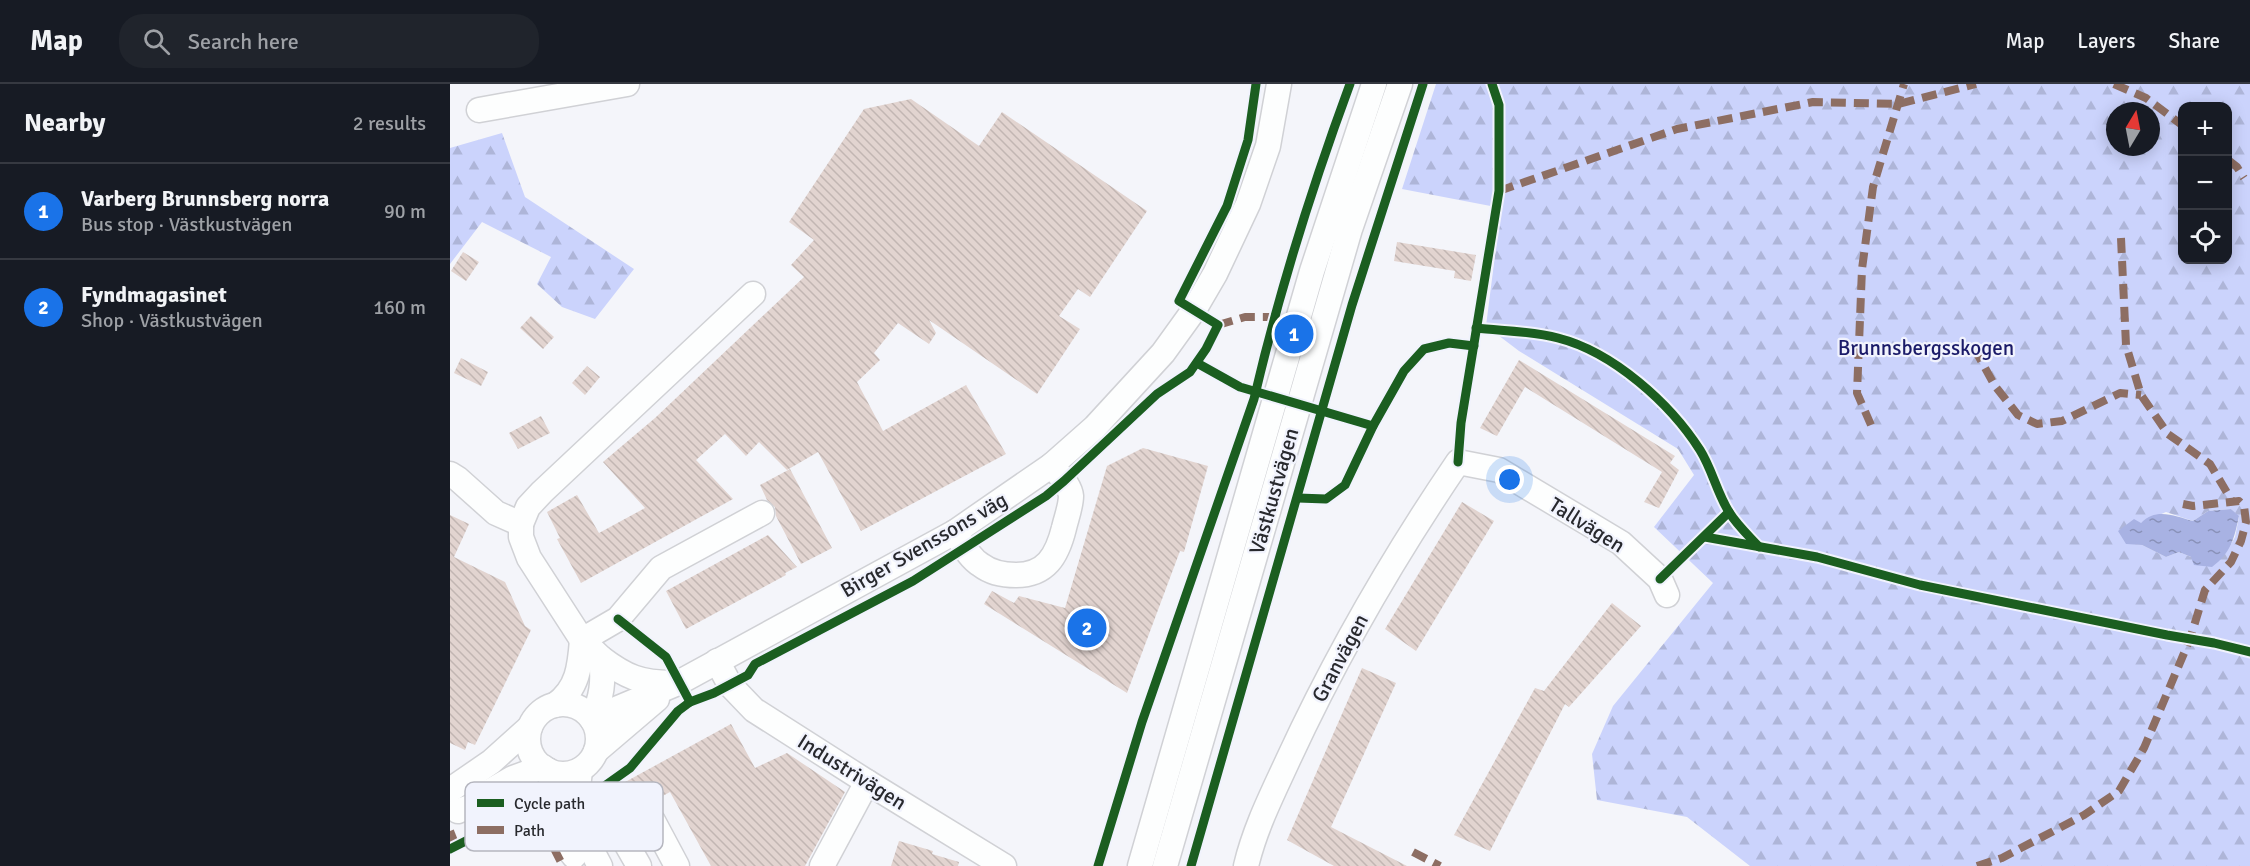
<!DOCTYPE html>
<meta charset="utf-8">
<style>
:root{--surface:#171b24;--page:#20242c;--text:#f1f3f6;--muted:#9ea1a6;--line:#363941;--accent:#1a73e8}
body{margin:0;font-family:Signika,sans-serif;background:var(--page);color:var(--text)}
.controls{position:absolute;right:18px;top:18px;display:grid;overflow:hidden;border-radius:12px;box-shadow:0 3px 15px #0003}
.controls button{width:54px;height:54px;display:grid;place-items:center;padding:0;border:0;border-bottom:2px solid var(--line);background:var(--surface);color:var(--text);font:30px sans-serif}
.compass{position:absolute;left:1656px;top:18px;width:54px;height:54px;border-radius:50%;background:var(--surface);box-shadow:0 3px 15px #0003;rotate:10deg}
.you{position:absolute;left:1060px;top:396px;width:21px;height:21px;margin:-15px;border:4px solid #fff;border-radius:50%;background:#1a73e8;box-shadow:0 0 0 9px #1a73e833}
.badge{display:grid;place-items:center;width:39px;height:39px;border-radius:50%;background:var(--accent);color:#fff;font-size:20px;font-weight:700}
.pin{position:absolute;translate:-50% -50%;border:3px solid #fff;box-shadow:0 2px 6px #0006}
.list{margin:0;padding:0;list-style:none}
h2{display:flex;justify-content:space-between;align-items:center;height:78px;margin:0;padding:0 24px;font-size:26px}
h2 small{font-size:20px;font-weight:400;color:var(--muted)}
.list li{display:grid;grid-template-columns:39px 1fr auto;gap:18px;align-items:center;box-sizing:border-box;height:96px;padding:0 24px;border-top:2px solid var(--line)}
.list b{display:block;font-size:22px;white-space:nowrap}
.list p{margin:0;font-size:20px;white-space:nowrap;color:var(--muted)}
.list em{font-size:20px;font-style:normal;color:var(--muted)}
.icon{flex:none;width:33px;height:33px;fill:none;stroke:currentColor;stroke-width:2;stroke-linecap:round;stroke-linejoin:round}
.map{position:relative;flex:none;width:1800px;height:782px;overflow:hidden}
header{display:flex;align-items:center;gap:36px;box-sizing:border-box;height:84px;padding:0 30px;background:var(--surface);border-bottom:2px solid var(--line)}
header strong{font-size:28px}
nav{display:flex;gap:33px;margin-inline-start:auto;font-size:21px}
.search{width:420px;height:54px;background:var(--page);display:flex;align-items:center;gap:15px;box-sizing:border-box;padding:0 21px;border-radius:24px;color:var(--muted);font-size:22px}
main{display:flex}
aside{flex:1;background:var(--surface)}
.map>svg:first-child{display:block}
.forest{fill:url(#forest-firs);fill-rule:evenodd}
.water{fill:url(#water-ripples)}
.building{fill:url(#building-back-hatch)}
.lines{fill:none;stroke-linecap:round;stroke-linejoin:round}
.minor-casing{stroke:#d0d1d5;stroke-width:27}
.minor{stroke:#fdfefe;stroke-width:24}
.quiet{stroke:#8d6e63;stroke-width:8;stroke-dasharray:15 8;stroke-linecap:butt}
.cycleway-casing{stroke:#f1f3fd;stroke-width:13}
.cycleway{stroke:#1b5e20;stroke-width:9}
.labels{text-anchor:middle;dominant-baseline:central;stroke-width:4.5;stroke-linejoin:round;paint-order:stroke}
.park-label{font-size:21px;fill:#1b1b69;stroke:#f1f3fd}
.street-label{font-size:21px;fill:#28292e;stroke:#f1f3fd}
.key{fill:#f1f3fd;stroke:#b5b6bf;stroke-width:1.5}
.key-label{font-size:16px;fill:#28292e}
</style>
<header>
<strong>Map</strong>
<div class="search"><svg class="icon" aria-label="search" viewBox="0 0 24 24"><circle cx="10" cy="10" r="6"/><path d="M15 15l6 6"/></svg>Search here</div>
<nav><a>Map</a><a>Layers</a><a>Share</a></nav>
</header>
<main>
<aside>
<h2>Nearby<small>2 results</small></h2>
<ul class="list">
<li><span class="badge">1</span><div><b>Varberg Brunnsberg norra</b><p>Bus stop · Västkustvägen</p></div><em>90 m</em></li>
<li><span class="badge">2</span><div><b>Fyndmagasinet</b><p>Shop · Västkustvägen</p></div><em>160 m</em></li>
</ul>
</aside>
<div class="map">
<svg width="1800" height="782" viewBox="0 0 1800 782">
<defs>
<pattern id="forest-firs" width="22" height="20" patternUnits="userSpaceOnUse" patternTransform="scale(1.5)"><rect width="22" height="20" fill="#cbd3fc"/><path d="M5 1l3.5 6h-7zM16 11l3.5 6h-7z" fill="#aeb5d8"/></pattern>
<pattern id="water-ripples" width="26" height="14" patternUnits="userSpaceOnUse" patternTransform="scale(1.5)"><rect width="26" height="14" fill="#a8b2e3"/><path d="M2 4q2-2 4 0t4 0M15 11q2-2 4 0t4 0" fill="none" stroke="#8991b8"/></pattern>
<pattern id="building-back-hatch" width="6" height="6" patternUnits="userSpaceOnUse" patternTransform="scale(1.5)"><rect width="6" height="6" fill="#e2d4d0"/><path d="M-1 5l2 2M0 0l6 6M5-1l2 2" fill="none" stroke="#c2b6b3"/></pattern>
</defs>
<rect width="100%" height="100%" fill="#f4f5fa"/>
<g class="forest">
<path d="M986 0H1800V782H1300L1237 733 1147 716 1142 670 1163 622 1263 499 1204 443 1244 391 1228 365 1069 267 1036 242 1051 124 952 105ZM1732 22H1778V176H1732ZM1665 27H1701V63H1665ZM1781 425 1789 433 1785 453 1780 462 1741 473 1729 468 1716 473 1692 461 1676 459 1691 439 1716 428 1743 437 1758 427Z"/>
<polygon points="52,49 75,113 184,185 145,235 112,223 87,200 101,173 32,138 0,180 0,64"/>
</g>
<path class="water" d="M1781 425 1789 432C1784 455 1781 469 1762 483L1744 481 1741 473 1729 468 1716 473 1692 461 1676 460 1668 447 1684 435 1691 439C1706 423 1725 432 1743 437L1758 427Z"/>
<g class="building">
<polygon points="461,15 529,62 552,28 697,127 640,213 628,205 609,232 630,245 587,310 479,236 486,249 479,260 448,239 424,269 430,276 407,298 433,347 516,301 556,370 411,447 368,368 337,386 309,358 296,372 275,350 246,376 283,415 131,499 107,455 110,454 97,428 127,411 149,449 195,424 153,378 205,334 354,193 341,181 364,156 339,138 414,25"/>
<polygon points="947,158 1026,171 1021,197 1004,194 1005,187 944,177"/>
<polygon points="13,168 29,178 16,197 1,187"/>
<polygon points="81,232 104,253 93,265 70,244"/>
<polygon points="11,274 38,288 31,302 4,289"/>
<polygon points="1069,276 1225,372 1220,379 1229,386 1209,424 1194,418 1212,388 1075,303 1047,352 1030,344"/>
<polygon points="137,282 150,293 135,311 122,299"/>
<polygon points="91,332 100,349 68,365 59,349"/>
<polygon points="693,364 758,382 734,468 730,467 677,609 534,520 542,507 564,519 569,512 615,524 657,382"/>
<polygon points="340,385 382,464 351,480 326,432 325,423 317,416 310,401"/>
<polygon points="1012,418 1044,437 966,567 935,545"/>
<polygon points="0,431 19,440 4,473 55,498 75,542 81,546 25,661 18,658 15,666 0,659"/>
<polygon points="318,451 347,483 335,489 336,491 236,545 216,507"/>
<polygon points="1162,519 1191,542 1119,623 1115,620 1040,767 1004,751 1085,604 1094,607"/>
<polygon points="912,584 946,599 881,743 957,782 884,782 837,756"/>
<polygon points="281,640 305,684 337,669 395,708 355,782 261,782 220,708 161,740 146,714"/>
<polygon points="449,757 483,767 482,770 509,778 508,782 441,782"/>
</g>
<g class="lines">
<defs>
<g id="minor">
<polyline points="29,26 177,0"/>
<path d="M0 390 8 395 46 429 71 440V453L79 474 132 556 151 574C154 597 152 614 142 635"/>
<polyline points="71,440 78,423 92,408 303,210"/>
<path d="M505 448C512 459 519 474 531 481 540 488 554 491 566 491 596 491 607 472 614 444 616 435 621 422 621 412 620 401 608 390 602 381"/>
<polyline points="132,556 168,535 211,484 312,429"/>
<path d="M151 574C176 593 191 599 222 599"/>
<polyline points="267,577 280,601 304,626 417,698 554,782"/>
<circle cx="113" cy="655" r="35"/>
<path d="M105 621C128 605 130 582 132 556"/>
<polyline points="142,635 228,599 505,448 602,381 645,343 713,269 744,226 765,190 798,120 818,62 829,0"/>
<polyline points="146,667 207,615"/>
<polyline points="98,686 121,761"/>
<path d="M130 686C125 722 132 750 150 782"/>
<polyline points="0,706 41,678 80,643"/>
<polyline points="30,713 63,694 93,683"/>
<path d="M8 727C24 722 42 714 58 714 86 714 108 753 124 772"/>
<polyline points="189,782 173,754 203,737 227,782"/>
<polyline points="372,782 417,698"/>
<polyline points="690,782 862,187 924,0"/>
<polyline points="715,782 900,145 950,0"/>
<path d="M796 782C805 744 822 711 838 676 886 572 944 472 1008 378L1049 386 1171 459 1210 495 1217 511"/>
</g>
</defs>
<use href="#minor" class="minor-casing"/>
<use href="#minor" class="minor"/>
<g class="quiet">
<polyline points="1664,0 1696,14 1732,41"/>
<polyline points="1778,76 1787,83 1794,94"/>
<polyline points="1049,107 1227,45 1363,18 1448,20 1526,0"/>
<polyline points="1671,154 1676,261 1691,311 1718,350 1760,380 1782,417"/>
<polyline points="768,241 795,233 824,233"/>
<polyline points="1524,264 1545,302 1568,331 1587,340 1612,337 1670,309 1691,311"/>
<polyline points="1421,341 1407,309 1412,185 1423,103 1454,0"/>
<polyline points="72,732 95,747 113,782"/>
<polyline points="0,747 6,762"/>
<polyline points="963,768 990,782"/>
<polyline points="1527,782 1552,774 1634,731 1669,707 1694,664 1740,555 1755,506 1781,478 1791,457 1796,438 1794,422 1789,417 1743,422 1733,420"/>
</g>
<defs>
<g id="cycleway">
<path d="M1026 244C1053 247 1082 247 1108 254 1163 268 1220 319 1250 366 1262 385 1267 409 1279 428 1287 441 1299 452 1309 463"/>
<polyline points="747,279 790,303 923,342"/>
<polyline points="1008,378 1011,339 1049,107 1049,21 1042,0"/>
<polyline points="848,414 876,415 895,401 923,342 954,287 974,265 999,259 1024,262"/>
<polyline points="1255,453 1367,473 1470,501 1717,551 1764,559 1800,568"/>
<polyline points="1210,495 1279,428"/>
<polyline points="168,535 216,573 240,618"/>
<polyline points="0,765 59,735 127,717 142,711 180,684 228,627 240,618 264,609 298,591 305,580 463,497 596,412 614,397 707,310 740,288 756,265 768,241 729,217 777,122 798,56 806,0"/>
<path d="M648 782 692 638 804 315C829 208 862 103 900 0"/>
<polyline points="741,782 902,221 973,0"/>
</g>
</defs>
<use href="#cycleway" class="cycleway-casing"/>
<use href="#cycleway" class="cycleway"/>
</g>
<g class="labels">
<g class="park-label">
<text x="1476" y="264">Brunnsbergsskogen</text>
</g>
<g class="street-label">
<text transform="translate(824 407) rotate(-74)">Västkustvägen</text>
<text transform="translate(1137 441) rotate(32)">Tallvägen</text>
<text transform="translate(474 461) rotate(-30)">Birger Svenssons väg</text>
<text transform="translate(890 574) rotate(-62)">Granvägen</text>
<text transform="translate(402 688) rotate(32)">Industrivägen</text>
</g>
</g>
<rect x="15" y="698" width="198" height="69" rx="9" class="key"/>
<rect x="27" y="715" width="27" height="8" fill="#1b5e20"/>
<rect x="27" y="742" width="27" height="8" fill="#8d6e63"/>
<g class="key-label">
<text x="64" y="725">Cycle path</text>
<text x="64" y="752">Path</text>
</g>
</svg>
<div class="controls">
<button>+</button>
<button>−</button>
<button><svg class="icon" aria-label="locate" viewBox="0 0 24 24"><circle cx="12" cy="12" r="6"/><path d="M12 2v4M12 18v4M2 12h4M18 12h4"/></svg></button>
</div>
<svg class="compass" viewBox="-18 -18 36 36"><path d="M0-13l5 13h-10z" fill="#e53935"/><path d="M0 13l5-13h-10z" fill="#9ea1a6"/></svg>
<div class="you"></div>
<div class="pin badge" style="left:844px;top:250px">1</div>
<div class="pin badge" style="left:637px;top:544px">2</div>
</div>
</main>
